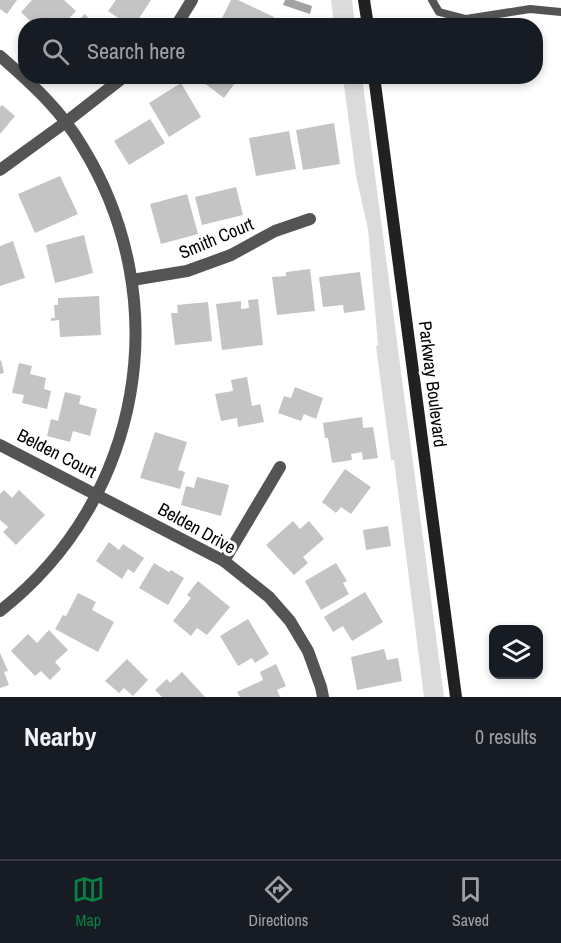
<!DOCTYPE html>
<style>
:root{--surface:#171b24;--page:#242831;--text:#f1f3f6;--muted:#9ea1a6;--line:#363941;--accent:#0b8043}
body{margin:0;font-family:"Archivo Narrow",sans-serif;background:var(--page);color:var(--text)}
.controls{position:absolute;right:18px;bottom:18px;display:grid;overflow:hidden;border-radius:12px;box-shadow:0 3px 9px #0003}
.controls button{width:54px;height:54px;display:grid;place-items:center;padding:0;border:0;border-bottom:2px solid var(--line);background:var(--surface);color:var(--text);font:30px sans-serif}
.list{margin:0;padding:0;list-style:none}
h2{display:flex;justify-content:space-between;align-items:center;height:78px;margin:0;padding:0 24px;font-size:26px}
h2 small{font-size:20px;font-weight:400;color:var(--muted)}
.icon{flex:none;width:33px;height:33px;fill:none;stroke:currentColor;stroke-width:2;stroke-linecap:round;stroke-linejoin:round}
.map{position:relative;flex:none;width:561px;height:697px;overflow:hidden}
.search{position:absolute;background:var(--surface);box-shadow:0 3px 9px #0003;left:18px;right:18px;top:18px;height:66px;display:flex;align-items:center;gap:15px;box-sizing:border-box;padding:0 21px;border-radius:24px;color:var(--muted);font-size:22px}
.sheet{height:162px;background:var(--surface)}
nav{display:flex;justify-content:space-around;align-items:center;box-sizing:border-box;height:84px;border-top:2px solid var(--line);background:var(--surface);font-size:16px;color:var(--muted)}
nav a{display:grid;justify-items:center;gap:3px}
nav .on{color:var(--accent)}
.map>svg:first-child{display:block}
.green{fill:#dbdbdb}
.water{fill:#a2a2a2}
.building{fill:#c4c4c4}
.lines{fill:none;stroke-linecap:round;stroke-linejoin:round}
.lane{stroke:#545454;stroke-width:8}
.street{stroke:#545454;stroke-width:12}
.secondary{stroke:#212121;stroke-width:12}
.labels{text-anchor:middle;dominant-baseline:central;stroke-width:6;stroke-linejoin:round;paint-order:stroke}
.street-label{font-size:18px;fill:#000;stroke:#fff}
</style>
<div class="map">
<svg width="561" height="697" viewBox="0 0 561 697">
<rect width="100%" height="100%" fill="#fff"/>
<g class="green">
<polygon points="331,0 352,0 355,25 334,25"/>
<polygon points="343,77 362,77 444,697 424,697 394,460 391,460 376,346 378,345 368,229 356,176"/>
</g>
<polygon class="water" points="285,0 294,0 312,6 310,14 283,5"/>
<g class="building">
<polygon points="0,0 17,0 7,14 0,9"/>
<polygon points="32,0 64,0 76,11 62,26 35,26 21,12"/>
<polygon points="116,0 151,0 134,26 130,26 108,11"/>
<polygon points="231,0 238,0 274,17 270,26 218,26"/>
<polygon points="85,14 95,26 72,26"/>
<polygon points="195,76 240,76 224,98"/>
<polygon points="181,83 201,117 169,137 149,103"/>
<polygon points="2,105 15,116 0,134 0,107"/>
<polygon points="150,119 165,143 129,165 114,141"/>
<polygon points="334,123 340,164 303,170 296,130"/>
<polygon points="289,131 296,169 256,176 249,138"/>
<polygon points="60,176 78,214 35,233 18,194"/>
<polygon points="236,187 243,215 202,225 195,197"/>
<polygon points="187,194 198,234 161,244 150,204"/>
<polygon points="84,235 93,273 55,283 46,245"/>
<polygon points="13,241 25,278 0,286 0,246"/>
<polygon points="310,269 315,311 277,315 272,277 286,276 286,272"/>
<polygon points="360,272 365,310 344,313 343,305 323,307 319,277"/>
<polygon points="99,296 101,335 60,337 59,320 51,321 51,318 55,318 54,305 58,305 58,298"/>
<polygon points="258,299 263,345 222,350 216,304 241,301 241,309 249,308 248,300"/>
<polygon points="208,302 212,341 175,345 171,313 178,313 177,305"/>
<polygon points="1,360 4,373 0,374 0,361"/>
<polygon points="19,363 32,366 30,374 46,378 44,389 51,391 47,409 22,403 24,395 12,393"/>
<polygon points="247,377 252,406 260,404 264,422 238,427 237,418 221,421 215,394 233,391 231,380"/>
<polygon points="295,387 323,398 316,419 304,414 301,421 278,413 284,396 291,398"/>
<polygon points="65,392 81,396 79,404 97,409 90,436 73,431 70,442 47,436 51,419 58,421"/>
<polygon points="362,417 363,428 373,427 378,458 363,460 362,452 351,454 352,460 332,463 328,438 325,438 323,423"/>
<polygon points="155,432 187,442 178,470 185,472 180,489 140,478"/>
<polygon points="345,469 371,487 351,514 341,507 336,513 322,502"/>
<polygon points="197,477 229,485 221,516 181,505 186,486 194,488"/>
<polygon points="4,490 12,498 19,490 45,515 16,545 3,532 8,527 0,520 0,494"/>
<polygon points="293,521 300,529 309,521 324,539 303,557 308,563 294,575 266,545"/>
<polygon points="388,526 391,546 366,550 363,530"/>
<polygon points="109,542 119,550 123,544 144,558 134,573 128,569 122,579 96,561"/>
<polygon points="154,563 169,572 171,570 184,578 168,605 139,588"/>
<polygon points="336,563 347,581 343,583 349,594 321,610 305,581"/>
<polygon points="198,581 230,607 207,635 197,628 191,636 173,621 191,598 187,595"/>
<polygon points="365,592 383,622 352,641 343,626 333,632 324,617"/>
<polygon points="78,593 96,602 92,610 114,622 98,652 55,629 63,615 66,616"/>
<polygon points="248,619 269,654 255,663 252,658 238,666 220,636"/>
<polygon points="49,630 68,650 55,662 61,669 50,680 41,671 35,676 11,651 28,634 37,643"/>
<polygon points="384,649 387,660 398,658 402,681 357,690 351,657"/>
<polygon points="0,653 8,671 4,672 9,685 0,688"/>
<polygon points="127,659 148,680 133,696 124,688 119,693 105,681"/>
<polygon points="276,664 286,686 277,690 280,697 240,697 237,692 263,680 260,672"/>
<polygon points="182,672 205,697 162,697 155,690 167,679 170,683"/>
</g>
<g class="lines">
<polyline class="lane" points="432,0 439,12 466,19 530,9 561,12"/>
<g class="street">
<polyline points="176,26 192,0"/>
<path d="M0 56C31 83 61 110 82 146 177 300 143 499 0 611"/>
<polyline points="0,170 66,122 125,76"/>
<polyline points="132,280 187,271 231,255 275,231 310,219"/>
<polyline points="0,445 224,561 269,597 290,621 308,651 321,687 323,697"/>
<polyline points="224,561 280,467"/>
</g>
<g class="secondary">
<polyline points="364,0 368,26"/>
<polyline points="374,76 456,697"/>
</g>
</g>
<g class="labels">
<g class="street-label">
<text transform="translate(216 238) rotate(-23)">Smith Court</text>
<text transform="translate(433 384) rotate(83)">Parkway Boulevard</text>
<text transform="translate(57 453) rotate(27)">Belden Court</text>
<text transform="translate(197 528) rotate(29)">Belden Drive</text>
</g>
</g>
</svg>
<div class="controls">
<button><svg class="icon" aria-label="layers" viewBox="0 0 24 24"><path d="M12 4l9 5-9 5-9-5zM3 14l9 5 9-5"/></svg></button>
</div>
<div class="search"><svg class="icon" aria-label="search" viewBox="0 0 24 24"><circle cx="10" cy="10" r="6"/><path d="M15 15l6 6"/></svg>Search here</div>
</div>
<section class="sheet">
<h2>Nearby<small>0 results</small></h2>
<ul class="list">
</ul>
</section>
<nav>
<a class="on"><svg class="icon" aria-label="map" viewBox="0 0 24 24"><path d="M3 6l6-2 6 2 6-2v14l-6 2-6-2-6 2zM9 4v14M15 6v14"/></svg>Map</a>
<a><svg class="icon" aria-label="directions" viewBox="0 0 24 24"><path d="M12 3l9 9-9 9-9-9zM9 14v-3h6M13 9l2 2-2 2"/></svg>Directions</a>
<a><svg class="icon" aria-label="saved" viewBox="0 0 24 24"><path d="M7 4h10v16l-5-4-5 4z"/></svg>Saved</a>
</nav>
